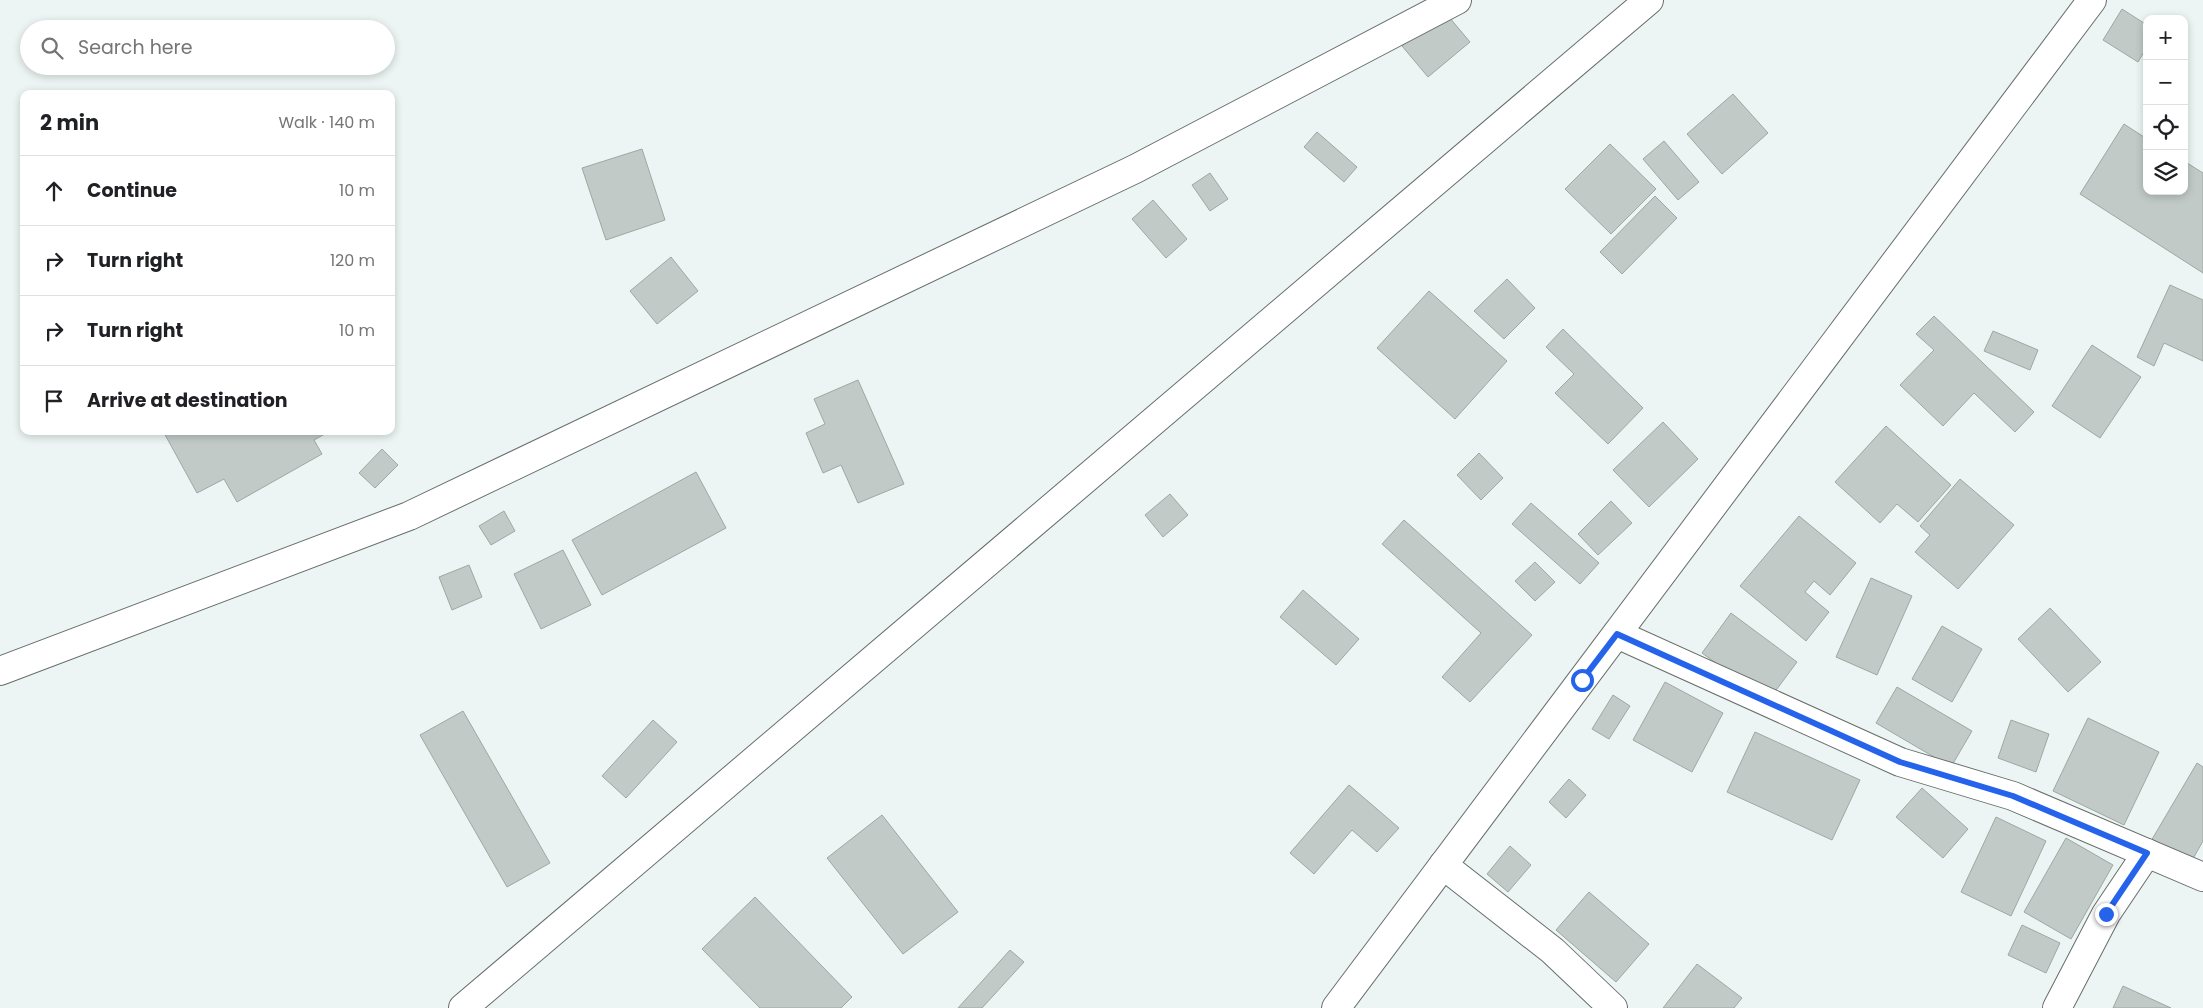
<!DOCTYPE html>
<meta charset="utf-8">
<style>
:root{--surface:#fff;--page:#f2f2f2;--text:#202124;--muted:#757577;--line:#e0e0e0}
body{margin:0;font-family:Poppins,sans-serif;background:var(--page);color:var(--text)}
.controls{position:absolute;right:15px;top:15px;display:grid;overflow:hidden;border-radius:10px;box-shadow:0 2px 8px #0003}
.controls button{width:45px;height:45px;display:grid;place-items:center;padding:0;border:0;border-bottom:1px solid var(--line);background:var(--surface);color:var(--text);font:25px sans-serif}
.stop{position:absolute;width:15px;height:15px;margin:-11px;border:4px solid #2563eb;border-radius:50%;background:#fff}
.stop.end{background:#2563eb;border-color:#fff;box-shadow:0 1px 5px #0008}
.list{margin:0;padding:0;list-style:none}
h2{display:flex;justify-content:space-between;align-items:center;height:65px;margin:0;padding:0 20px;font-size:21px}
h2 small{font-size:16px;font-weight:400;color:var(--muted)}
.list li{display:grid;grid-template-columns:32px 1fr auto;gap:15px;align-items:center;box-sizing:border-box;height:70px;padding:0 20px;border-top:1px solid var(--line)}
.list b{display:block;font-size:19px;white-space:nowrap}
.list em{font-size:16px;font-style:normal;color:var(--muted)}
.icon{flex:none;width:28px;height:28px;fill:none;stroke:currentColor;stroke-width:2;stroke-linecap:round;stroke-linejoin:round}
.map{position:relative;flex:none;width:2203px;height:1008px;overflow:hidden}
.search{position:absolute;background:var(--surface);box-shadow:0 2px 8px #0003;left:20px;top:20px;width:375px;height:55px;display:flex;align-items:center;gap:12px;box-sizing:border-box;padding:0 18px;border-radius:28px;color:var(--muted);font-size:19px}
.panel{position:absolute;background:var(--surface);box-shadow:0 2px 8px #0003;left:20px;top:90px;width:375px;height:345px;border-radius:10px}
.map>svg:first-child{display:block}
.building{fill:#c1cac7;stroke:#9fa7a4}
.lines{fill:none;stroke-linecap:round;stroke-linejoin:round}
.street-casing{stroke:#666e6c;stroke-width:30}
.secondary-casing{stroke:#666e6c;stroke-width:30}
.primary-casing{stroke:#666e6c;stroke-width:30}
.street{stroke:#fff;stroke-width:28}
.secondary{stroke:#fff;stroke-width:28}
.primary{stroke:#fff;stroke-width:28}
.route{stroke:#2563eb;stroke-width:6}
</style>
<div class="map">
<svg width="2203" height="1008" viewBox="0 0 2203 1008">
<rect width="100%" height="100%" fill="#ecf5f3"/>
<g class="building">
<polygon points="2122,9 2147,25 2147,47 2138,62 2103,40"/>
<polygon points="1444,11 1470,42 1428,77 1402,46"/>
<polygon points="1733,94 1768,133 1722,174 1687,134"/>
<polygon points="2124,124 2147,139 2147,191 2184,191 2184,161 2203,173 2203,273 2080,194"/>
<polygon points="1317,132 1357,167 1344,182 1304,147"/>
<polygon points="1664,141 1699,182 1678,200 1643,159"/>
<polygon points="1610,144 1656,189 1611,234 1565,189"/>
<polygon points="642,149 665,220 606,240 582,168"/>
<polygon points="1210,173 1228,199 1210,211 1192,185"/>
<polygon points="1655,196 1677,218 1622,274 1600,252"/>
<polygon points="1153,200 1187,239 1166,258 1132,219"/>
<polygon points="671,257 698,291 657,324 630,291"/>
<polygon points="1507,279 1535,308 1504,339 1474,311"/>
<polygon points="2170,285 2203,300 2203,361 2164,343 2154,366 2137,357"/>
<polygon points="1429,291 1507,361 1455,419 1377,348"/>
<polygon points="1934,316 2034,412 2015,432 1974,393 1943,426 1900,385 1934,350 1916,334"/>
<polygon points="1563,329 1643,408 1608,444 1555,393 1574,374 1546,347"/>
<polygon points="1993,331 2038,350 2030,370 1984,351"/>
<polygon points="2092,345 2141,377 2100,438 2052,406"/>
<polygon points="858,380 904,484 858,503 841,465 823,473 806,433 825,424 814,399"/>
<polygon points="1663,422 1698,459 1649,507 1613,470"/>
<polygon points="1886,426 1951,485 1918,522 1897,504 1880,523 1835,482"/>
<polygon points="163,431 330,431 314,440 322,454 237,502 224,479 197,493"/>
<polygon points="382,449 398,465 375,488 359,473"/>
<polygon points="1479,453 1503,478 1481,500 1457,475"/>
<polygon points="696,472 726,528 602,595 572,540"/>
<polygon points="1960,479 2014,525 1958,589 1915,552 1930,535 1920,526"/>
<polygon points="1170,494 1188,515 1163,537 1145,515"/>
<polygon points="1611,501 1632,523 1598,555 1578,534"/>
<polygon points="1531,503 1599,563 1580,584 1512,524"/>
<polygon points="504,511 515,531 491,545 479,526"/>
<polygon points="1799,516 1856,563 1830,595 1814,581 1805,592 1829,612 1806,641 1740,586"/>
<polygon points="1404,520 1532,635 1470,702 1442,677 1481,633 1382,544"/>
<polygon points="563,550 591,605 541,629 514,574"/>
<polygon points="1535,562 1555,582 1535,601 1515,581"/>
<polygon points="469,565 482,597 452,610 439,577"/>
<polygon points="1871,578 1912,596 1877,675 1836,657"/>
<polygon points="1303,590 1359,639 1336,665 1280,617"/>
<polygon points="2050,608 2101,662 2068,692 2018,639"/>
<polygon points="1731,613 1797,662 1768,701 1702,653"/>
<polygon points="1942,626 1982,649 1952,702 1912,679"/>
<polygon points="1665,682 1723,713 1692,772 1633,740"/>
<polygon points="1897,687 1972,731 1951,767 1876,723"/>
<polygon points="1613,695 1630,706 1609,739 1592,729"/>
<polygon points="463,711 550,863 507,887 420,735"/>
<polygon points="2088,718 2159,752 2124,825 2053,791"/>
<polygon points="653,720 677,742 626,798 602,776"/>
<polygon points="2011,720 2049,734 2036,772 1998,758"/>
<polygon points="1755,732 1860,780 1832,840 1727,792"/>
<polygon points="2197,763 2203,767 2203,841 2190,864 2151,841"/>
<polygon points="1569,779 1586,795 1566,818 1549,802"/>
<polygon points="1349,785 1399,828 1377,852 1352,830 1314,874 1290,853"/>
<polygon points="1922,788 1968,829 1943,858 1896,817"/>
<polygon points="882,815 958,912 903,954 827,858"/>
<polygon points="1996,817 2046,841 2011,916 1961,892"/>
<polygon points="2066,838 2113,865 2071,939 2024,912"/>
<polygon points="1510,846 1531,865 1508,892 1487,874"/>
<polygon points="1589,892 1649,944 1616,982 1556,930"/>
<polygon points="755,897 852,997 841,1008 760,1008 702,949"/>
<polygon points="2022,925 2060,943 2046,973 2008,955"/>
<polygon points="1010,950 1024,962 982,1008 958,1008"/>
<polygon points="1697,964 1742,998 1734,1008 1663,1008"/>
<polygon points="2123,986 2171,1008 2113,1008"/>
</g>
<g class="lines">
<defs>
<g id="street">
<polyline points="1617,634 1900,762 2013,796 2203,877"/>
<polyline points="1443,865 1553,951 1613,1008"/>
<polyline points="2057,1008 2106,914 2147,853"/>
</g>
<polyline id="secondary" points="463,1008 1649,0"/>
<g id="primary">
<polyline points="0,671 409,516 1135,169 1457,0"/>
<polyline points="1336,1008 2092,0"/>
</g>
</defs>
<use href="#street" class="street-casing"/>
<use href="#secondary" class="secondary-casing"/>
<use href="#primary" class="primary-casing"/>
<use href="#street" class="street"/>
<use href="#secondary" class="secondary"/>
<use href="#primary" class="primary"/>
</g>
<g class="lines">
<polyline class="route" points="1582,680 1617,634 1900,762 2013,796 2147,853 2106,914"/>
</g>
</svg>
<div class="controls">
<button>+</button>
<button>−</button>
<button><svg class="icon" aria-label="locate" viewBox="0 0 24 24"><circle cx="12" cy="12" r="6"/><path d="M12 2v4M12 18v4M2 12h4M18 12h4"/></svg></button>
<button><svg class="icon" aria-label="layers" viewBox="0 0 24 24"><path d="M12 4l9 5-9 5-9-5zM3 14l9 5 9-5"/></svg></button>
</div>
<div class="stop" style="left:1582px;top:680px"></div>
<div class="stop end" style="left:2106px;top:914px"></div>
<div class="search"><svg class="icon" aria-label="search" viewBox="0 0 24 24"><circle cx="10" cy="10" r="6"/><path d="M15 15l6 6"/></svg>Search here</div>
<section class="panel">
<h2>2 min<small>Walk · 140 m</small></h2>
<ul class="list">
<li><svg class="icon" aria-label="ahead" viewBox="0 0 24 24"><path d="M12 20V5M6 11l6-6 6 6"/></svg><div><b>Continue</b></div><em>10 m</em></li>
<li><svg class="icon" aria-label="right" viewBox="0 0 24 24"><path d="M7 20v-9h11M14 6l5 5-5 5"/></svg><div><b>Turn right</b></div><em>120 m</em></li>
<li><svg class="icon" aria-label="right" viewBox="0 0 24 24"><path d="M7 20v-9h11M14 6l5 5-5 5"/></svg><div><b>Turn right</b></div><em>10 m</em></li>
<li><svg class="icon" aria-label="arrive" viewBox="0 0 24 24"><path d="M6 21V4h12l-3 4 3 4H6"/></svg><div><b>Arrive at destination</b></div></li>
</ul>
</section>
</div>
